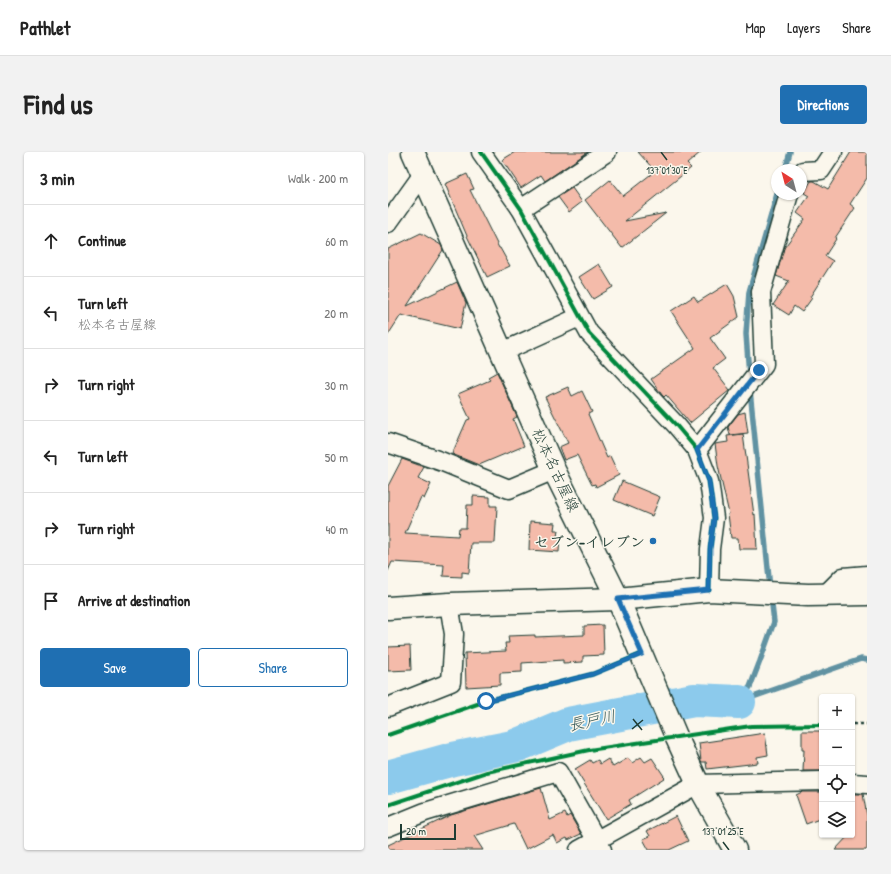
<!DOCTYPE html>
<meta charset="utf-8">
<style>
:root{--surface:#fff;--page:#f2f2f2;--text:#222;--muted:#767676;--line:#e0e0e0;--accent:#1f6fb2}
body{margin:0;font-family:"Patrick Hand","Klee One",sans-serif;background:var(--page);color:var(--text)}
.controls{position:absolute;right:12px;bottom:12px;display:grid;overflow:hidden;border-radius:4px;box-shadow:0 1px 3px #0004}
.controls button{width:36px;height:36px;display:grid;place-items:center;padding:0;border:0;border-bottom:1px solid var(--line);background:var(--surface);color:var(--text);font:20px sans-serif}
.compass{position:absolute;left:383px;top:12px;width:36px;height:36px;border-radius:50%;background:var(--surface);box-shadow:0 1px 3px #0004;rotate:324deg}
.scale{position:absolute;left:12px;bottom:10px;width:56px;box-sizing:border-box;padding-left:4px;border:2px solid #1f3d34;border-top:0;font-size:11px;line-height:14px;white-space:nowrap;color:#1f3d34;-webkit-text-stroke:3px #fbf7ec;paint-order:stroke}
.stop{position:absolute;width:12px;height:12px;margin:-9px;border:3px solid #1f6fb2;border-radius:50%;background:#fff}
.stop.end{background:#1f6fb2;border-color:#fff;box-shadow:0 1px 4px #0008}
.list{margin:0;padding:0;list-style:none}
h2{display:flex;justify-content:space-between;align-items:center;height:52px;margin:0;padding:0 16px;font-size:17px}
h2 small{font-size:13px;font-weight:400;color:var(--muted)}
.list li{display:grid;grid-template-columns:26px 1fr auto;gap:12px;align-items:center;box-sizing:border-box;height:72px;padding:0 16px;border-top:1px solid var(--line)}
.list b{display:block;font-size:15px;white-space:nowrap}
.list p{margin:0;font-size:13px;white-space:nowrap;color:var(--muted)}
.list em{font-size:13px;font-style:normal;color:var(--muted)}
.actions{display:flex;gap:8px;padding:12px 16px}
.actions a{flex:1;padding:9px 0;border:1px solid var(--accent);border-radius:4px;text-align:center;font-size:14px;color:var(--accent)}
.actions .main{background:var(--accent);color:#fff}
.icon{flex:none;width:22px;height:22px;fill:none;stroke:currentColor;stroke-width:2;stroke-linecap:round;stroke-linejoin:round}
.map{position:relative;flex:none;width:479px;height:698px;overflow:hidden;border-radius:4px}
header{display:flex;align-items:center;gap:24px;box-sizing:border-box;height:56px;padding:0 20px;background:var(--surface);border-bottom:1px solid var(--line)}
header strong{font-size:19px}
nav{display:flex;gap:22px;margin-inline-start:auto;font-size:14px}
.intro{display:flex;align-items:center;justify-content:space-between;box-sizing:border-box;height:96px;padding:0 24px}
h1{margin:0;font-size:28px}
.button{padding:10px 18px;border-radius:4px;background:var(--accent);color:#fff;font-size:14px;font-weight:700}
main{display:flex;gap:24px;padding:0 24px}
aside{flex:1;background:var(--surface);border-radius:4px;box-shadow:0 1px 3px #0004}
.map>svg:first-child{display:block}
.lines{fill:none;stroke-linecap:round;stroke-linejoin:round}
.stream{stroke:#6092a2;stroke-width:5.5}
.river{stroke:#8ccaec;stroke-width:34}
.building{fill:#f4bbaa;stroke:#1f3d34}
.street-casing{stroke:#1f3d34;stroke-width:21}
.secondary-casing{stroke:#1f3d34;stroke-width:25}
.path{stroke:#1f3d34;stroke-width:2.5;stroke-dasharray:4 3;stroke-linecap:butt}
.street{stroke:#fbf7ec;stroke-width:18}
.secondary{stroke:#fbf7ec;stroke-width:22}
.cycleway-casing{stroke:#fbf7ec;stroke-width:6}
.cycleway{stroke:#00873e;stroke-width:4}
.route{stroke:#1f6fb2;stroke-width:5}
.ticks{fill:none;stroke:#1f3d34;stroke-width:1.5}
.poi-dot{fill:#1f6fb2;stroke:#fbf7ec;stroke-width:1.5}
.labels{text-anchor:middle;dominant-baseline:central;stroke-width:3;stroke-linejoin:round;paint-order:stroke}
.street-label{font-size:15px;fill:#1f3d34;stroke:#fbf7ec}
.poi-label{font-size:15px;font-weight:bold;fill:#1f3d34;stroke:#fbf7ec;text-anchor:end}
.water-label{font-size:16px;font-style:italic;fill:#355959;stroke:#fbf7ec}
.ticks-label{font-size:10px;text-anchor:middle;fill:#1f3d34;stroke:#fbf7ec;stroke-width:3;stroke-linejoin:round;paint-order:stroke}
</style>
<header>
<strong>Pathlet</strong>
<nav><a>Map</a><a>Layers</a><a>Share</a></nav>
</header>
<div class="intro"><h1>Find us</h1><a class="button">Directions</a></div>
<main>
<aside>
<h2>3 min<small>Walk · 200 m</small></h2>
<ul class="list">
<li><svg class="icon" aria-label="ahead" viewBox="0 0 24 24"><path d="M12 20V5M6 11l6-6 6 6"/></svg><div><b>Continue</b></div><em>60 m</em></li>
<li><svg class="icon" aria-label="left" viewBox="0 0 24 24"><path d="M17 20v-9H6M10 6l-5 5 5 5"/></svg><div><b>Turn left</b><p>松本名古屋線</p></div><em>20 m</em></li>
<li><svg class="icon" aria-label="right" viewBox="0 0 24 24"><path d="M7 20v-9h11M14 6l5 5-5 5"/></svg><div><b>Turn right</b></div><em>30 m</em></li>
<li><svg class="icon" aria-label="left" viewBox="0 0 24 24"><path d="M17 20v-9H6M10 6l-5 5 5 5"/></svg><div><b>Turn left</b></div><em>50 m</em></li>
<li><svg class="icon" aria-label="right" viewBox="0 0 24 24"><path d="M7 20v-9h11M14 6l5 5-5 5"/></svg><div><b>Turn right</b></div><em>40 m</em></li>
<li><svg class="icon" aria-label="arrive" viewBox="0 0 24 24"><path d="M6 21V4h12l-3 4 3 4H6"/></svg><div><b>Arrive at destination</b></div></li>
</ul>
<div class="actions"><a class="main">Save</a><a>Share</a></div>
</aside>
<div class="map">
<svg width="479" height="698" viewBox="0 0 479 698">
<rect width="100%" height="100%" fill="#fbf7ec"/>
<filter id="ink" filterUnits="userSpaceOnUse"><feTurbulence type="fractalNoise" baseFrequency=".025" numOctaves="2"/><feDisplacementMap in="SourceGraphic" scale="8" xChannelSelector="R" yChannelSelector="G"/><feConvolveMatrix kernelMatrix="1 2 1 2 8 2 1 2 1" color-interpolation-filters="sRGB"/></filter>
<g filter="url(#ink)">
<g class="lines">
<g class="stream">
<polyline points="397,18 402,0"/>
<polyline points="361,223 358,182 361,140 389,42"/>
<polyline points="362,238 382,436"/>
<polyline points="351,550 362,535 372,509 386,470 383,445"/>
<polyline points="351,550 473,507 479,508"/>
</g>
<polyline class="river" points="0,625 65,607 125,595 180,572 306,548 351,550"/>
</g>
<g class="building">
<polygon points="127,0 200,0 157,29 153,23 133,36 114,8"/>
<polygon points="250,0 313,0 299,12 303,16 237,69 278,61 234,96 197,48 222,28 235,44 267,19"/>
<polygon points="463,0 479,0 479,26 462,52 467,56 447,86 448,87 437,104 445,109 422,145 424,146 414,160 406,154 401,163 385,153 401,129 388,124 396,96 417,67 409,61 421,44 416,41 423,29 426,29 440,37"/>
<polygon points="79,22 86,37 82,38 111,96 112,96 122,114 99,125 79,84 57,32"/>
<polygon points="184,36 194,50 181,60 170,45"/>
<polygon points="33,81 53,93 55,98 19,154 69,130 78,151 72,177 13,163 0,183 0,97"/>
<polygon points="211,112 225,135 205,147 191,125"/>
<polygon points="339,132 346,144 351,165 322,186 337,207 325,216 342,238 302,271 278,243 276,245 274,243 263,227 307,196 283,159 306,144 310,150"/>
<polygon points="109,220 129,265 125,267 136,294 91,313 64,302 79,268 82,267 70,242 102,228 100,225"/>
<polygon points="180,235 184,244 194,239 204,260 200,262 219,306 222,304 231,323 208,335 207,332 204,333 189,303 176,308 171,295 180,291 157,245"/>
<polygon points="357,260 360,281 342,283 340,275 350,262"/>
<polygon points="355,282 366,363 367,362 369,397 351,397 350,386 343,386 340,362 341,362 330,314 327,292 340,290 339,284"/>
<polygon points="14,307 36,315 30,326 43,332 36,347 33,345 17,381 70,384 71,376 78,376 79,353 85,353 85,344 102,345 102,354 109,354 107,391 83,391 81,421 74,420 74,425 55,424 56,413 4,410 0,419 0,334"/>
<polygon points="234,329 272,345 264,364 226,348"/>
<polygon points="142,369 167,371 166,378 170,378 169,385 172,385 171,400 141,398"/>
<polygon points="215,473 216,503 195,504 195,510 175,511 175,508 134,511 134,520 112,521 112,533 78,535 77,501 118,499 117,491 121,491 120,484 147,483 147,485 196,483 196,474"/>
<polygon points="22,494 23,518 0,519 0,495"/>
<polygon points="414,579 434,579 434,619 415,619 416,598 414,598"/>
<polygon points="377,581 380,603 369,605 370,611 319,617 318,610 314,610 313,609 311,591"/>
<polygon points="253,605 257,610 264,606 276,624 275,625 276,626 241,648 243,652 218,667 187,617 202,608 204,611 210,608 212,612 220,607 225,615 240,606 244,611"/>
<polygon points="153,636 162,668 177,661 179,665 182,663 193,682 180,688 179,686 169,691 165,683 138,697 126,672 86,684 95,698 0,698 0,693 63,663"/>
<polygon points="414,640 434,640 434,666 418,672 408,643"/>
<polygon points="464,642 475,642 479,664 479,698 447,698 461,683 464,683"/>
<polygon points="288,664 300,689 281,698 261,698 255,687 262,684 259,679"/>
</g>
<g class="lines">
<defs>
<g id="street">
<polyline points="93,0 133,57 201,181 288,273 309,298 321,329 326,366 322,397 321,438"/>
<polyline points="413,22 415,19 433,18 445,0"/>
<polyline points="133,57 219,0"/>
<polyline points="0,71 35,22"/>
<polyline points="114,200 191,165"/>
<polyline points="0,291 55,310 121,337 166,318"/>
<polyline points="309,298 376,212 373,140 401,42"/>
<polyline points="437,443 455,425 479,423"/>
<polyline points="0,555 63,530 66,482 61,452"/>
<polyline points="464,631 479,632"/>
<polyline points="0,675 37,660 170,620 214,698"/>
<polyline points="191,698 310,632 434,629"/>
</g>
<g id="secondary">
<polyline points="25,0 166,318 230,447 288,584 310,632 347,698"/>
<polyline points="0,456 61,452 230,447 321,438 420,443 479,442"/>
</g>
</defs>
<use href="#street" class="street-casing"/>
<use href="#secondary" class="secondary-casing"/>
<g class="path">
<polyline points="464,572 479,572"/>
<polyline points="309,581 363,574 434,573"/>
<polyline points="0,583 98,549 205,522 235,510"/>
<polyline points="177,603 267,587"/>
<polyline points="78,627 110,617"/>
<polyline points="0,653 7,650"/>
</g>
<use href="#street" class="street"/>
<use href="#secondary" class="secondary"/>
<defs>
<g id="cycleway">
<polyline points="93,0 133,57 201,181 288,273 309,298 321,329 326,366 322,397 321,438"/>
<polyline points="0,583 98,549 205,522 253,502"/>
<polyline points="0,653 99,620 201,598 363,574 434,573"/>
</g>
</defs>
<use href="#cycleway" class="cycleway-casing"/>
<use href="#cycleway" class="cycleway"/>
</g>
</g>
<g class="lines" filter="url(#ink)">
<polyline class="route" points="98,549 205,522 254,502 230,447 321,438 322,397 326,366 321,329 309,298 371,218"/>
</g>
<path class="ticks" d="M273 0 279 8M245 567 254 578M244 577 255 568M335 690 341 698"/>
<circle class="poi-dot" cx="265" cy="389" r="4"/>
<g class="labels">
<g class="street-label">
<text transform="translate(168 318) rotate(65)">松本名古屋線</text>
</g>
<g class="poi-label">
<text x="257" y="389">セブン-イレブン</text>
</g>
<g class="water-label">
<text transform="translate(204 568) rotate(-12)">長戸川</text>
</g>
</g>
<g class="ticks-label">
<text x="279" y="22">137°01'30"E</text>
<text x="335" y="683">137°01'25"E</text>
</g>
</svg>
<div class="controls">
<button>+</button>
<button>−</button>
<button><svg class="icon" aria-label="locate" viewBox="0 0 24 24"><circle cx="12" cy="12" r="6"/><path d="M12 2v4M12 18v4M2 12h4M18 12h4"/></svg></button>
<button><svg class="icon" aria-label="layers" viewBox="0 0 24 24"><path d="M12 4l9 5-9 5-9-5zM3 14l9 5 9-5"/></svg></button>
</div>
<svg class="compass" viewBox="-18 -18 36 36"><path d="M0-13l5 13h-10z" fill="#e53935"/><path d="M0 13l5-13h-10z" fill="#767676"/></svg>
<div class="scale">20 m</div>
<div class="stop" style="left:98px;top:549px"></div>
<div class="stop end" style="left:371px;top:218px"></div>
</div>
</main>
